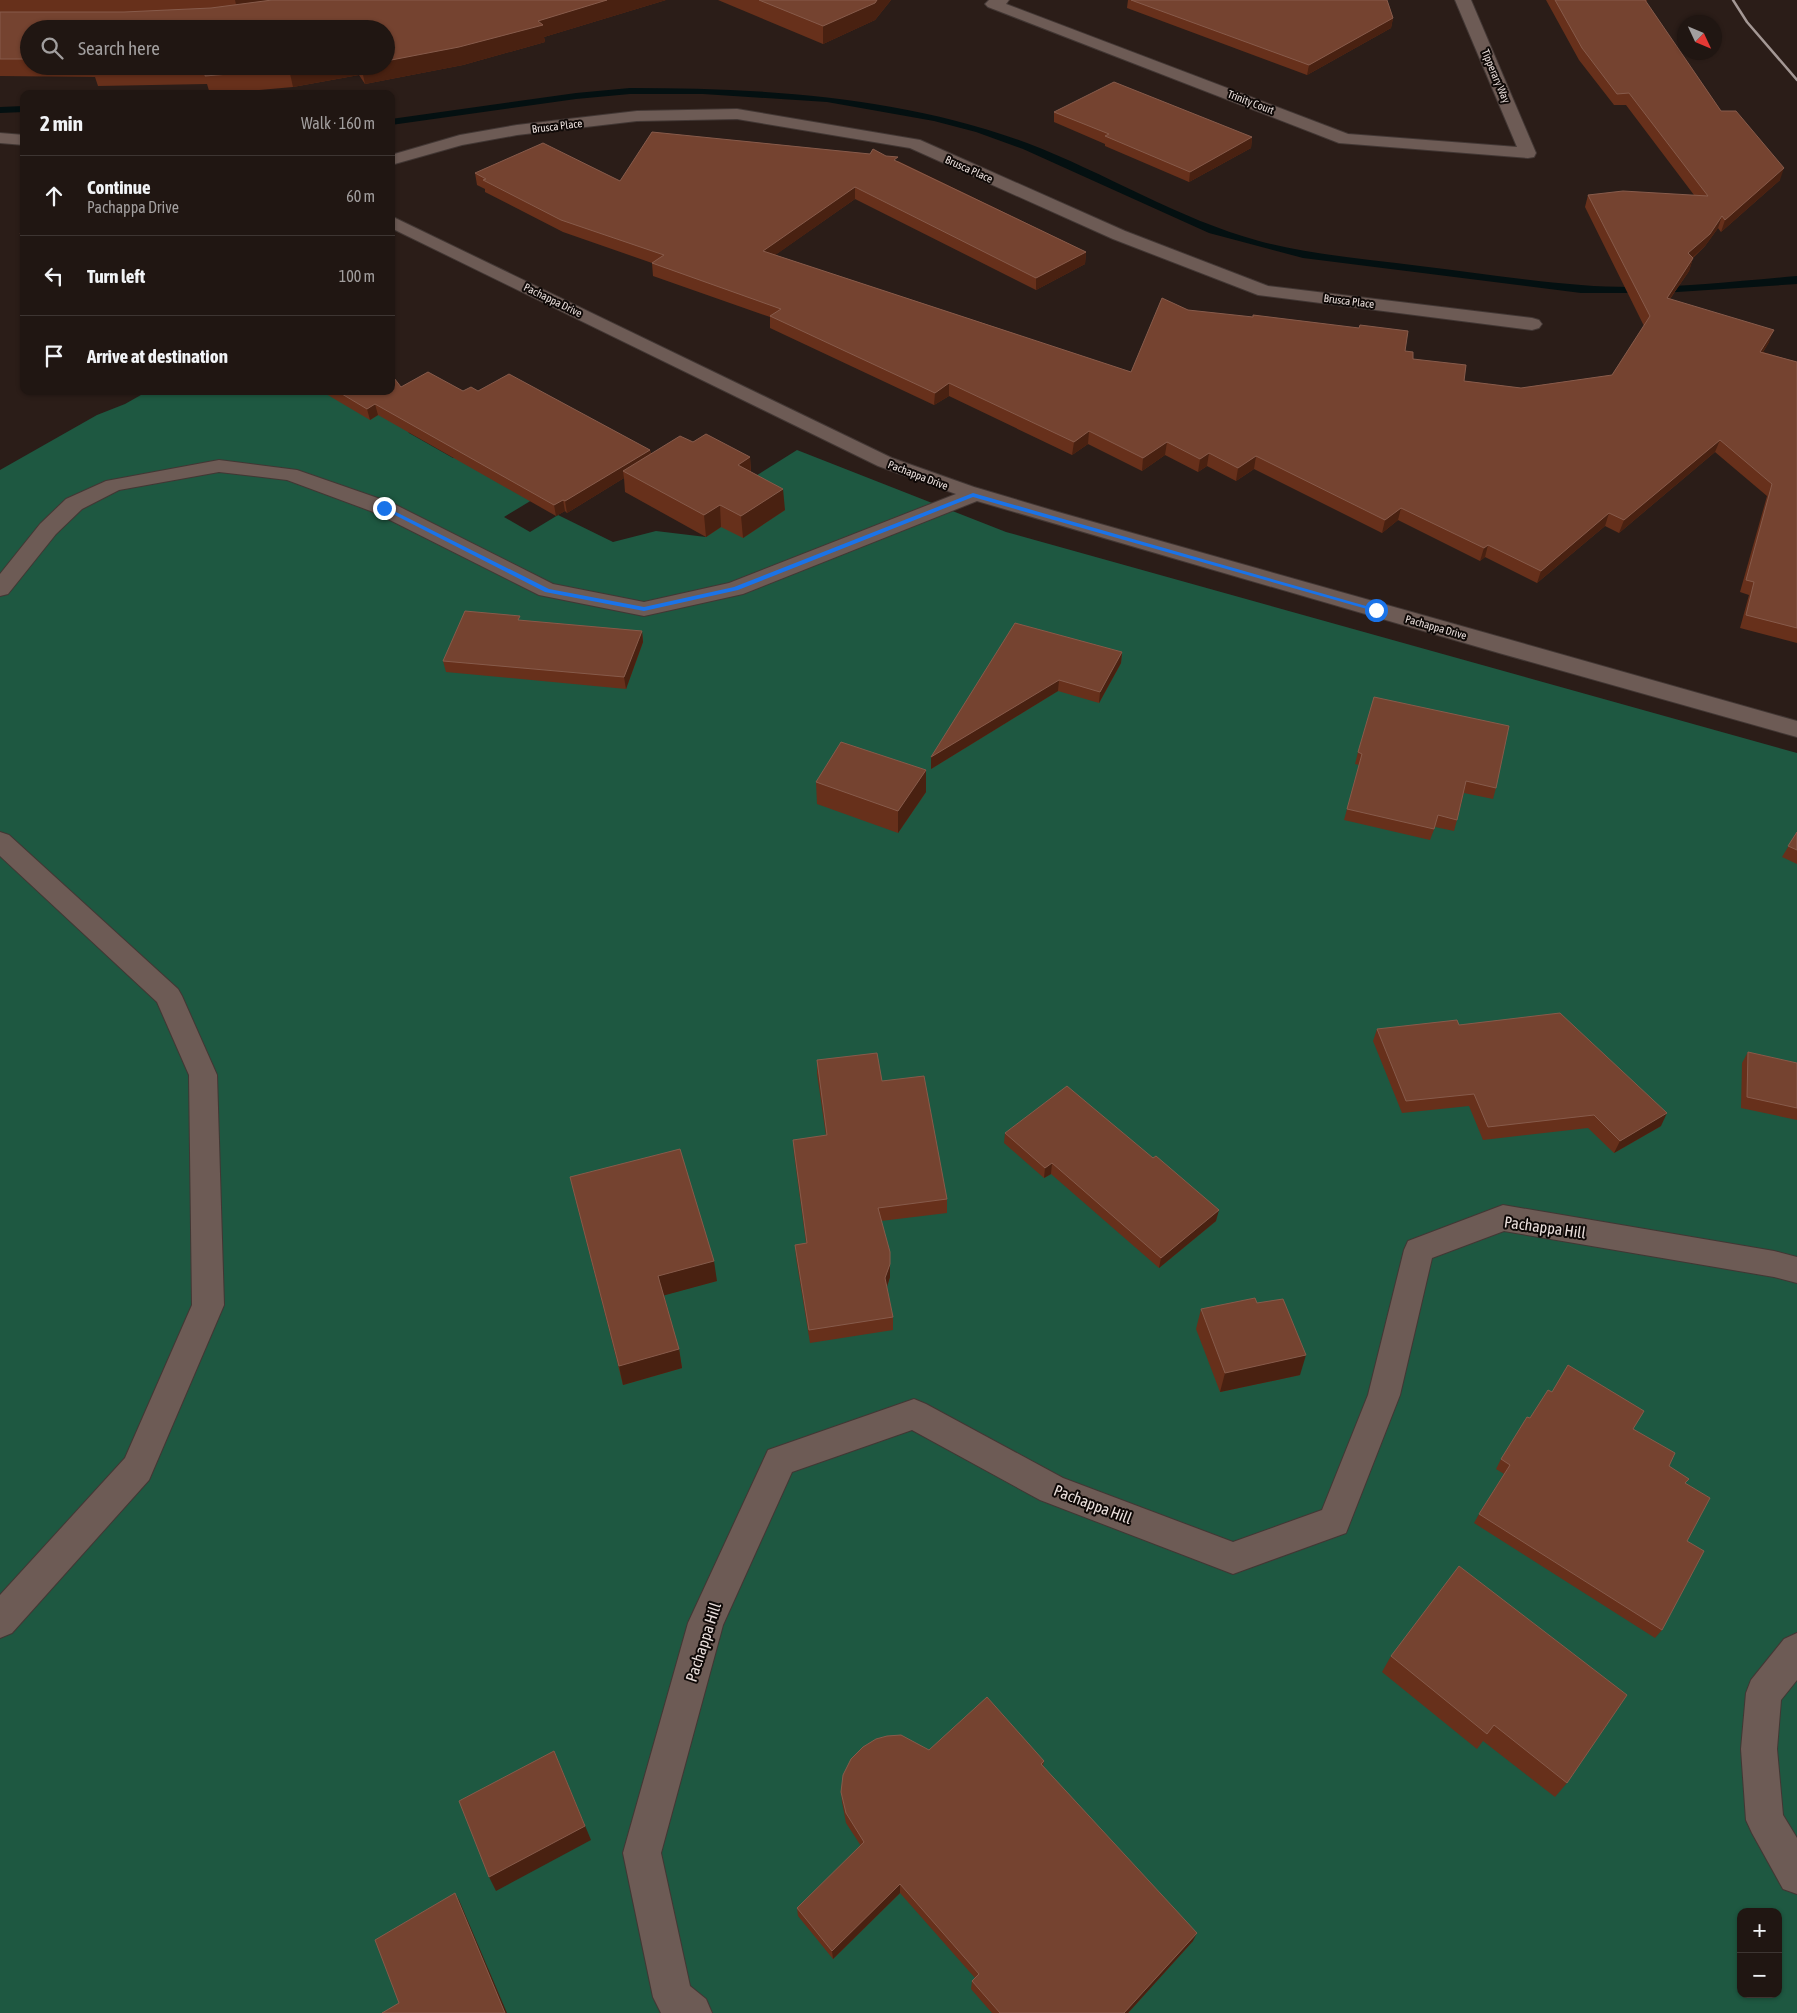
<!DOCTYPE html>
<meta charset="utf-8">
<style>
:root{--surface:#201612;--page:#281f1b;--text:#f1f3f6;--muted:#a29f9f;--line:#3d3532}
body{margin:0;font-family:"Asap Condensed",sans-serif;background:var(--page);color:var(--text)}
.controls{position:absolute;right:15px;bottom:15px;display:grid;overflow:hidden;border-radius:10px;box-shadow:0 1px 4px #0004}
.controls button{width:45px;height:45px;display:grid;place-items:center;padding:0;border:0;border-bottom:1px solid var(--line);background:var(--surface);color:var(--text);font:25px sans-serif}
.compass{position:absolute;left:1677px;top:15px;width:45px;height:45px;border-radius:50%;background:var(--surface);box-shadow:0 1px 4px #0004;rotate:134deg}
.stop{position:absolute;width:15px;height:15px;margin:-11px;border:4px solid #1a73e8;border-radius:50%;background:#fff}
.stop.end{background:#1a73e8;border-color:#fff;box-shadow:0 1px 5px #0008}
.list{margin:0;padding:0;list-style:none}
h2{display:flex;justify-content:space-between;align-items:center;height:65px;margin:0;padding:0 20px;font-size:21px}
h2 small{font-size:16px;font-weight:400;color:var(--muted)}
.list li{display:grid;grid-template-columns:32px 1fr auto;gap:15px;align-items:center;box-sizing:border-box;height:80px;padding:0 20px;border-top:1px solid var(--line)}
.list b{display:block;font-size:19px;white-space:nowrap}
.list p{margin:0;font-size:16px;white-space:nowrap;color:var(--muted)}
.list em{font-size:16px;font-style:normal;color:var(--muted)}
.icon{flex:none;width:28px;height:28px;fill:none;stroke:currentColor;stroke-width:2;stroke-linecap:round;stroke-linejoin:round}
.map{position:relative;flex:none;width:1797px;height:2013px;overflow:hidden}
.search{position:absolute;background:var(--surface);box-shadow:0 1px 4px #0004;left:20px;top:20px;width:375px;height:55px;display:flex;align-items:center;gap:12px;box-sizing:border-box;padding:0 18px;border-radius:28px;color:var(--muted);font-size:19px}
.panel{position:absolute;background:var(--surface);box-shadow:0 1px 4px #0004;left:20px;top:90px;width:375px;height:305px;border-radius:10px}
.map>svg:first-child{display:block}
.forest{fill:#1e5841;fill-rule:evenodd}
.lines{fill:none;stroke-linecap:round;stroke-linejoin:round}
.stream{fill:#041011;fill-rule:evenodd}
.minor-casing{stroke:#423734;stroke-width:2}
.minor{fill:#6d5b55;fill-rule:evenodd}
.rail{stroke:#a49895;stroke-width:2.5}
.wall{fill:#67301b;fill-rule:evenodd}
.shaded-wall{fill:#492111}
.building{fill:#754330;stroke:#875b4b}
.route{fill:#1a73e8}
.labels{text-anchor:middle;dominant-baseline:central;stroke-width:4;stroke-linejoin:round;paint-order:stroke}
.far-street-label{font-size:11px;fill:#eadfdc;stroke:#0f0907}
.near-street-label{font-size:16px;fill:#eadfdc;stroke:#0f0907}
</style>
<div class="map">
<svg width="1797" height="2013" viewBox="0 0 1797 2013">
<rect width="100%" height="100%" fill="#2b1d18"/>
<path class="forest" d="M148 391H327L394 407 409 433 453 458 461 457 532 500 504 517 530 532 558 515 613 542 656 531 706 537 751 479 797 450 1006 532 1797 753V2013H0V470L97 415 125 404ZM1741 1912H1778V1994H1741Z"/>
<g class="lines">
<g class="stream">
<path d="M630 88C764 88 900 96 1027 143 1106 173 1178 219 1259 241 1312 255 1366 259 1420 266 1473 272 1527 281 1581 285 1652 291 1726 282 1797 276V284L1662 293H1581L1303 258 1209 233 1023 149 976 132 934 121 827 102 703 94H630L576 99 391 125V119L576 93Z"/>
<polygon points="24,106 24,112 0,113 0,107"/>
</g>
<defs>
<g id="minor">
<polygon points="989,0 1009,0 1006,4 1348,134 1517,147 1455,0 1471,0 1536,153 1534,157 1528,158 1339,143 988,7 985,4"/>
<polygon points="737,109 920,140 1125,231 1268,286 1532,318 1539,320 1542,324 1539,328 1532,330 1258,295 1113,239 910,148 737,119 637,121 517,135 462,145 391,165 391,155 460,135 517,125 637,111"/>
<polygon points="0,133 24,135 24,145 0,143"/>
<polygon points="391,216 892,458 974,487 1058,512 1797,721 1797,737 1499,653 977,501 743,594 644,616 539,595 376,513 287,480 219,472 119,490 82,509 56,534 8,594 0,596 0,574 40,524 66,499 106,481 219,460 297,470 392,503 553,584 644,602 729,583 956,494 878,466 391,228"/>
<polygon points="0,832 9,835 178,989 182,996 217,1075 224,1305 149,1480 12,1633 0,1638 0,1595 125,1458 192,1305 189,1075 157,1002 0,856"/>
<polygon points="1503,1205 1774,1251 1797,1257 1797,1283 1774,1277 1504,1231 1432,1258 1400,1395 1346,1533 1233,1574 1040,1500 912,1430 792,1472 723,1625 661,1853 690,1986 706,1999 712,2013 661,2013 653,1997 623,1853 688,1623 768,1450 914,1399 926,1404 1063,1478 1233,1542 1322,1510 1368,1395 1404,1250 1408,1241"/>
<polygon points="1797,1633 1797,1680 1781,1700 1777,1749 1783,1815 1797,1838 1797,1894 1783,1889 1752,1833 1746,1820 1741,1749 1746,1693 1751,1680 1784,1639"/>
</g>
</defs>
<use href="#minor" class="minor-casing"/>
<use href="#minor" class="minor"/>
<polyline class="rail" points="1733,0 1747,22 1797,80"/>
</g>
<g class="wall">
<path d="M0 0H666L544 37 545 42 463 65 365 84 359 75 293 87 214 94H210L207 84 98 86 95 77 0 76ZM29 29H386V66H29Z"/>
<polygon points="718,0 891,0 875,20 823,44"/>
<polygon points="1128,0 1387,0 1393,18 1391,28 1307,75 1127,8"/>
<polygon points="1546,0 1647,0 1646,3 1721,111 1780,180 1721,232 1718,228 1705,246 1693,258 1689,271 1670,299 1769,342 1763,352 1797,362 1797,643 1740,628 1749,595 1740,592 1767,496 1715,452 1619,533 1605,526 1537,583 1485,557 1480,561 1398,520 1382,533 1254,469 1236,481 1207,466 1198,472 1165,455 1142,471 1088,444 1072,455 949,396 934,405 770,328 770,317 653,276 652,263 563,232 485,192 485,189 477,185 475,173 620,181 898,161 1086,252 1085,264 1036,290 855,199 775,255 1131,372 1188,310 1405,351 1413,359 1464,381 1521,388 1612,375 1644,326 1585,207 1588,195 1694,195 1626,105 1614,105 1579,60"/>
<polygon points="1054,112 1252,137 1251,148 1189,182 1105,146 1105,144 1054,122"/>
<polygon points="24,228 24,244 20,234"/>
<polygon points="401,387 463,391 478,391 650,450 651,454 693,442 750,457 751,472 785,510 743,538 721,527 706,537 625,492 624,478 567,513 565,511 556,516 378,415 370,420 321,391 391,391"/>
<polygon points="521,620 642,631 643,642 626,689 446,672 443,661"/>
<polygon points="1015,623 1122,652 1121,663 1099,703 1058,691 931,769"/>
<polygon points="1358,752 1496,788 1493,799 1464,793 1457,820 1454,831 1435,827 1430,840 1344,820 1359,765 1355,764"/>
<polygon points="926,770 926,792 898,833 817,804 816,782"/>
<polygon points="1797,832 1797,864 1782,857"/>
<polygon points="1459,1025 1661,1126 1614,1153 1588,1128 1483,1140 1469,1106 1402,1113 1373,1041 1377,1029"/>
<polygon points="1748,1052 1797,1063 1797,1120 1741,1108 1742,1063"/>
<polygon points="817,1060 882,1081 947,1199 947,1213 881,1221 890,1264 890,1277 887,1287 893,1317 893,1330 810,1343 796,1258 795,1245 806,1243 794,1154 793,1140 826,1136 817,1074"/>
<polygon points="1005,1133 1153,1158 1216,1221 1159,1268 1051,1174 1044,1178 1004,1143"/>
<polygon points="570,1177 717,1281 664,1295 679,1349 682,1368 623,1385"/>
<polygon points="1257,1303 1300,1375 1220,1392 1196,1329 1201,1309"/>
<polygon points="1552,1392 1633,1429 1685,1483 1687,1541 1662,1630 1655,1638 1474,1523 1479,1514 1504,1474 1496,1469 1501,1459 1530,1418"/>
<polygon points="1391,1656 1627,1695 1567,1783 1555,1797 1483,1741 1477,1749 1382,1672"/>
<polygon points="929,1750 1044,1761 1043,1766 1193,1941 1128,2013 992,2013 971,1989 972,1981 975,1978 900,1893 833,1959 798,1916 797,1908 861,1846 846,1823 842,1802 841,1792"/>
</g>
<g class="shaded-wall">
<polygon points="235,0 303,0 237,9"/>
<polygon points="607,0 666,0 544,37 545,42 463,65 365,84 361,66 386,66 386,61 538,21"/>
<polygon points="877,0 891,0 875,20 823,44 823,26"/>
<polygon points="1393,18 1391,28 1307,75 1309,65"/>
<polygon points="306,66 358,66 359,75 293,87 289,69"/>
<polygon points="1252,137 1251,148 1189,182 1190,172"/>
<polygon points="1784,168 1780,180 1721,232 1725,220"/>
<polygon points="855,187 855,199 764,263 763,251"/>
<polygon points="1722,216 1718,228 1705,246 1684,265 1688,253"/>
<polygon points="1086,252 1085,264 1036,290 1036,278"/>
<polygon points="1693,258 1689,271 1662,310 1667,298"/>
<polygon points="1774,330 1769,342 1755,364 1760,352"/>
<polygon points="949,383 949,396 934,405 935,393"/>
<polygon points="375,404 378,415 370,420 367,409"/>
<polygon points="1089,431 1088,444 1072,455 1074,442"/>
<polygon points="1720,440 1715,452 1619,533 1624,520"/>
<polygon points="1167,442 1165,455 1142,471 1143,458"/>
<polygon points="650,450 652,461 623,471 624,478 567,513 565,501"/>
<polygon points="1209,453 1207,466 1198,472 1200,459"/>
<polygon points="1256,456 1254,469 1236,481 1238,468"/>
<polygon points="750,457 751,479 738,465"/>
<polygon points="783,489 785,510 743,538 741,516"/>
<polygon points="563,500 565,511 556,516 554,505"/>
<polygon points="720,505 721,527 706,537 704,515"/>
<polygon points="1401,508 1398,520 1382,533 1385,520"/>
<polygon points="1609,513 1605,526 1537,583 1541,571"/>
<polygon points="1488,545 1485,557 1480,561 1484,548"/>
<polygon points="642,631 643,642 626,689 624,677"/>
<polygon points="1122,652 1121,663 1099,703 1100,692"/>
<polygon points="1059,680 1058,691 931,769 931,757"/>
<polygon points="926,770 926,792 898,833 898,811"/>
<polygon points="1667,1113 1661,1126 1614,1153 1620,1141"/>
<polygon points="1052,1163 1051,1174 1044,1178 1045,1168"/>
<polygon points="1219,1210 1216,1221 1159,1268 1161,1258"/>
<polygon points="714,1261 717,1281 662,1296 658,1276"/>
<polygon points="890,1264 890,1277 885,1292 885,1278"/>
<polygon points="679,1349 682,1368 623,1385 619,1366"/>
<polygon points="1306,1355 1300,1375 1220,1392 1225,1373"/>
<polygon points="554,1751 591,1840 496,1891 489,1877"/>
<polygon points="900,1884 900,1893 833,1959 832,1951"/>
<polygon points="455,1893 459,1900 507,2013 505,2013"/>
<polygon points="1197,1933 1193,1941 1128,2013 1124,2013"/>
</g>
<g class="building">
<polygon points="272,0 607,0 538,21 543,25 459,47 386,61 386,29 29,29 29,59 0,59 0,12 124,12 211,8"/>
<polygon points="759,0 877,0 875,3 823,26"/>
<polygon points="1131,0 1387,0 1393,18 1309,65"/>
<polygon points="1555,0 1645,0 1721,111 1736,111 1784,168 1725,220 1722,216 1710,234 1688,253 1693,258 1667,298 1774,330 1760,352 1797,362 1797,628 1746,615 1754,582 1746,580 1772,484 1720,440 1624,520 1609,513 1541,571 1488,545 1484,548 1401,508 1385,520 1256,456 1238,468 1209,453 1200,459 1167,442 1143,458 1089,431 1074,442 949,383 935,393 770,316 781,309 652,263 664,255 561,220 483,180 486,179 475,173 543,143 620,181 652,132 870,154 873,149 886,156 898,157 894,160 1086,252 1036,278 855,187 763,251 1131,372 1162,298 1188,310 1253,317 1253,315 1359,328 1360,325 1408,331 1405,351 1413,352 1413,359 1466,365 1464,381 1521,388 1612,375 1650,316 1588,195 1623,191 1708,196 1629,93 1617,94 1582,48"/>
<polygon points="94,66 306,66 289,69 205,76 206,67 92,69"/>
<polygon points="1114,82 1252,137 1190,172 1105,136 1109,134 1054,112"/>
<polygon points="24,228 24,234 20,234"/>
<polygon points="428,372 463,391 471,387 478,391 509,374 650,450 565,501 563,500 554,505 375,404 367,409 337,391 391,391 391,374 401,387"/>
<polygon points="706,434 750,457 738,465 783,489 741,516 720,505 704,515 623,471 680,436 693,442"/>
<polygon points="465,611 520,616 518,620 642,631 624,677 443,661"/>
<polygon points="1015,623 1122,652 1100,692 1059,680 931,757"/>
<polygon points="1374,697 1509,726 1496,788 1466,781 1457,820 1438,815 1434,829 1347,809 1362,754 1358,752"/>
<polygon points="841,742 926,770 898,811 816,782"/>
<polygon points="1797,832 1797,850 1788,846"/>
<polygon points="1560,1013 1667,1113 1620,1141 1594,1115 1488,1127 1474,1094 1406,1101 1377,1029 1457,1020 1459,1025"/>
<polygon points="1748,1052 1797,1063 1797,1108 1747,1097"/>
<polygon points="877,1053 882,1081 924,1076 947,1199 878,1208 890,1252 890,1264 885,1278 893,1317 809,1330 795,1245 807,1243 793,1140 827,1135 817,1060"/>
<polygon points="1067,1086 1153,1158 1156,1156 1219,1210 1161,1258 1052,1163 1045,1168 1005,1133"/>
<polygon points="680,1149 714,1261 658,1276 679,1349 619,1366 570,1177"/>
<polygon points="1255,1298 1257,1303 1283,1299 1306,1355 1225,1373 1201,1309"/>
<polygon points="1568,1365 1644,1411 1633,1429 1675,1453 1669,1466 1689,1479 1685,1483 1710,1498 1687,1541 1704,1551 1662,1630 1479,1514 1510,1465 1501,1459 1527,1417 1530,1418 1548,1390 1552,1392"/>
<polygon points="1459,1566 1627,1695 1567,1783 1494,1725 1487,1734 1391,1656"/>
<polygon points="987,1697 1044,1761 1041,1764 1197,1933 1124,2013 1000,2013 972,1981 979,1974 900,1884 832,1951 797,1908 864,1842 846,1813 841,1792 843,1775 851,1759 863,1747 876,1739 887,1736 901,1735 929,1750"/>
<polygon points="554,1751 585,1826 489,1877 459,1801"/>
<polygon points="455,1893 505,2013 382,2013 399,2003 375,1940"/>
</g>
<polygon class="route" points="973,493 1380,610 1374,611 973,497 738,590 644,611 545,592 381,508 386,507 549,589 644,607 734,587"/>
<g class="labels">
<g class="far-street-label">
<text transform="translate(1496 76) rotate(67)">Tipperary Way</text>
<text transform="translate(1251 102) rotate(21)">Trinity Court</text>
<text transform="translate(557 126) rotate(-7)">Brusca Place</text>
<text transform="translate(969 169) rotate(24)">Brusca Place</text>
<text transform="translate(553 300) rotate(26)">Pachappa Drive</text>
<text transform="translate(1349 301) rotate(7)">Brusca Place</text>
<text transform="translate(918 475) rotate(21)">Pachappa Drive</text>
<text transform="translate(1436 627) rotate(16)">Pachappa Drive</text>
</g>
<g class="near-street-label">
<text transform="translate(1545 1227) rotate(8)">Pachappa Hill</text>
<text transform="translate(1093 1504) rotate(21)">Pachappa Hill</text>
<text transform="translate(703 1642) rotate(-72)">Pachappa Hill</text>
</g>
</g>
</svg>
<div class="controls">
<button>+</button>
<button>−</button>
</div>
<svg class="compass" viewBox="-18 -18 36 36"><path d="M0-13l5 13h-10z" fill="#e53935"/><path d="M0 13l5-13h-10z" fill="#a29f9f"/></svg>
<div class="stop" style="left:1376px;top:610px"></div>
<div class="stop end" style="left:384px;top:508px"></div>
<div class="search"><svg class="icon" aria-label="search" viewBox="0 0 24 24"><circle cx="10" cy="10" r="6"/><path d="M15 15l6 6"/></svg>Search here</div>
<section class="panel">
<h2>2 min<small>Walk · 160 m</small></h2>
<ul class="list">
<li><svg class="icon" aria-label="ahead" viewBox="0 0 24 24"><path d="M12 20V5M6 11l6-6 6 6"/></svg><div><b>Continue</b><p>Pachappa Drive</p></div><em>60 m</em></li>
<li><svg class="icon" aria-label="left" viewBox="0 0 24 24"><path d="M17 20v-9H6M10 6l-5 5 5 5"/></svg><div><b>Turn left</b></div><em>100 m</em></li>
<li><svg class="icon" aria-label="arrive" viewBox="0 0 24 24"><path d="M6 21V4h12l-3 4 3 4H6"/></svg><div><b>Arrive at destination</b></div></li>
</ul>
</section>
</div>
